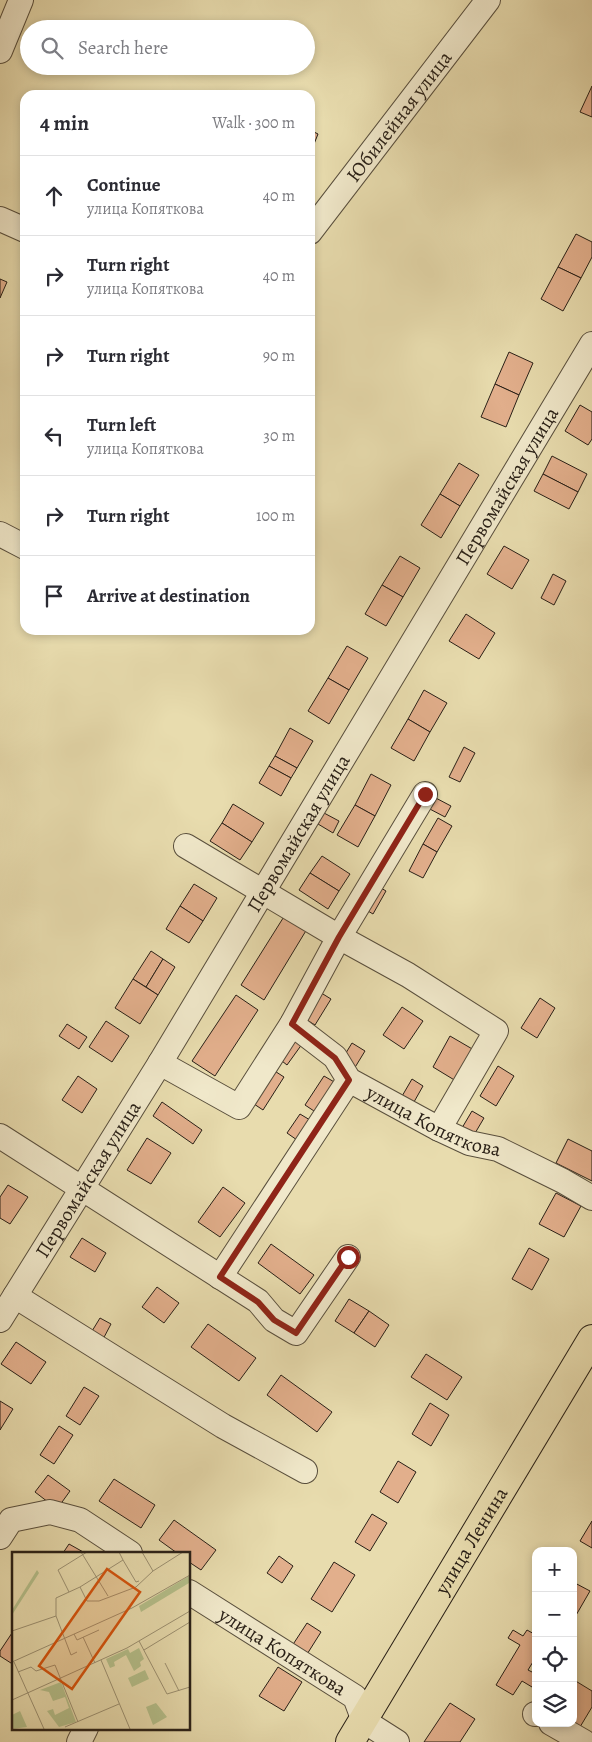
<!DOCTYPE html>
<meta charset="utf-8">
<style>
:root{--surface:#fff;--page:#f7f7f7;--text:#2b2b33;--muted:#7c7c81;--line:#e1e1e2}
body{margin:0;font-family:Alegreya,serif;background:var(--page);color:var(--text)}
.controls{position:absolute;right:15px;bottom:15px;display:grid;overflow:hidden;border-radius:10px;box-shadow:0 2px 8px #0003}
.controls button{width:45px;height:45px;display:grid;place-items:center;padding:0;border:0;border-bottom:1px solid var(--line);background:var(--surface);color:var(--text);font:25px sans-serif}
.stop{position:absolute;width:15px;height:15px;margin:-11px;border:4px solid #8f2418;border-radius:50%;background:#fff}
.stop.end{background:#8f2418;border-color:#fff;box-shadow:0 1px 5px #0008}
.list{margin:0;padding:0;list-style:none}
h2{display:flex;justify-content:space-between;align-items:center;height:65px;margin:0;padding:0 20px;font-size:21px}
h2 small{font-size:16px;font-weight:400;color:var(--muted)}
.list li{display:grid;grid-template-columns:32px 1fr auto;gap:15px;align-items:center;box-sizing:border-box;height:80px;padding:0 20px;border-top:1px solid var(--line)}
.list b{display:block;font-size:19px;white-space:nowrap}
.list p{margin:0;font-size:16px;white-space:nowrap;color:var(--muted)}
.list em{font-size:16px;font-style:normal;color:var(--muted)}
.icon{flex:none;width:28px;height:28px;fill:none;stroke:currentColor;stroke-width:2;stroke-linecap:round;stroke-linejoin:round}
.map{position:relative;flex:none;width:592px;height:1742px;overflow:hidden}
.search{position:absolute;background:var(--surface);box-shadow:0 2px 8px #0003;left:20px;top:20px;width:295px;height:55px;display:flex;align-items:center;gap:12px;box-sizing:border-box;padding:0 18px;border-radius:28px;color:var(--muted);font-size:19px}
.panel{position:absolute;background:var(--surface);box-shadow:0 2px 8px #0003;left:20px;top:90px;width:295px;height:545px;border-radius:15px}
.map>svg:first-child{display:block}
.building{fill:#e2af8c;stroke:#292017}
.lines{fill:none;stroke-linecap:round;stroke-linejoin:round}
.minor-casing{stroke:#594f3d;stroke-width:26}
.major-casing{stroke:#292017;stroke-width:30}
.minor{stroke:#f0e8ca;stroke-width:24}
.major{stroke:#e8dcae;stroke-width:28}
.route{stroke:#8f2418;stroke-width:6}
.labels{text-anchor:middle;dominant-baseline:central;stroke-width:4.5;stroke-linejoin:round;paint-order:stroke}
.street-label{font-size:20px;fill:#292017;stroke:#f0e8ca}
.inset-road{fill:none;stroke:#9c9172;stroke-width:1}
.view{fill:#d5530d;fill-opacity:0.15;stroke:#d5530d;stroke-width:2.5}
.inset-edge{fill:none;stroke:#292017;stroke-width:2.5}
</style>
<div class="map">
<svg width="592" height="1742" viewBox="0 0 592 1742">
<rect width="100%" height="100%" fill="#e8dcae"/>
<filter id="stains"><feTurbulence type="fractalNoise" baseFrequency=".004" numOctaves="4"/><feColorMatrix values="0 0 0 0 .2 0 0 0 0 .09 0 0 0 0 .02 0 0 0 .5 -.17"/></filter>
<radialGradient id="worn" r=".72"><stop offset=".6" stop-color="#630" stop-opacity="0"/><stop offset="1" stop-color="#630" stop-opacity=".3"/></radialGradient>
<g class="building">
<polygon points="592,86 592,117 580,112"/>
<polygon points="310,130 318,134 310,154"/>
<polygon points="576,234 592,242 592,257 581,278 558,267"/>
<polygon points="558,267 581,278 563,311 541,299"/>
<polygon points="0,279 7,282 0,298"/>
<polygon points="509,352 533,363 519,395 495,384"/>
<polygon points="495,384 519,395 506,427 481,417"/>
<polygon points="580,405 592,412 592,439 588,445 565,431"/>
<polygon points="552,456 587,474 578,492 543,474"/>
<polygon points="459,463 479,475 460,506 440,494"/>
<polygon points="543,474 578,492 569,509 534,491"/>
<polygon points="440,494 460,506 441,538 421,525"/>
<polygon points="504,546 529,560 512,589 487,574"/>
<polygon points="400,556 420,568 403,597 382,585"/>
<polygon points="553,574 566,581 554,605 541,598"/>
<polygon points="382,585 403,597 386,626 365,614"/>
<polygon points="466,614 495,633 479,659 449,641"/>
<polygon points="347,646 368,658 349,690 328,678"/>
<polygon points="328,678 349,690 329,724 308,711"/>
<polygon points="424,690 447,703 430,732 408,719"/>
<polygon points="408,719 430,732 414,761 391,748"/>
<polygon points="290,728 313,741 297,768 275,756"/>
<polygon points="464,747 475,753 460,782 449,777"/>
<polygon points="275,756 297,768 291,778 269,766"/>
<polygon points="269,766 291,778 281,796 259,783"/>
<polygon points="371,774 391,785 375,816 355,805"/>
<polygon points="432,796 451,806 445,817 426,807"/>
<polygon points="233,804 264,823 252,842 222,823"/>
<polygon points="355,805 375,816 358,847 337,835"/>
<polygon points="324,813 339,821 333,833 318,824"/>
<polygon points="438,818 452,826 437,852 423,844"/>
<polygon points="222,823 252,842 240,860 210,841"/>
<polygon points="423,844 437,852 423,878 409,871"/>
<polygon points="322,856 350,874 339,891 310,873"/>
<polygon points="310,873 339,891 328,909 299,890"/>
<polygon points="194,884 217,898 203,921 180,906"/>
<polygon points="376,885 386,891 373,914 363,908"/>
<polygon points="180,906 203,921 189,943 166,929"/>
<polygon points="285,915 307,929 264,1000 241,985"/>
<polygon points="151,951 163,959 146,987 133,979"/>
<polygon points="163,959 175,967 158,995 146,987"/>
<polygon points="133,979 158,995 140,1024 115,1008"/>
<polygon points="318,991 331,999 315,1025 302,1017"/>
<polygon points="236,995 258,1010 215,1076 192,1061"/>
<polygon points="540,998 555,1008 537,1038 521,1028"/>
<polygon points="402,1007 423,1021 404,1049 383,1035"/>
<polygon points="106,1021 129,1036 112,1062 89,1047"/>
<polygon points="67,1024 87,1037 79,1049 59,1036"/>
<polygon points="294,1033 305,1040 287,1065 277,1057"/>
<polygon points="450,1036 474,1050 456,1081 433,1067"/>
<polygon points="352,1043 365,1051 354,1069 341,1061"/>
<polygon points="498,1066 514,1076 496,1106 480,1096"/>
<polygon points="270,1068 284,1077 263,1110 248,1100"/>
<polygon points="78,1076 97,1089 82,1113 62,1100"/>
<polygon points="324,1076 336,1083 317,1113 305,1105"/>
<polygon points="412,1079 423,1086 410,1109 398,1103"/>
<polygon points="162,1102 202,1130 193,1144 153,1116"/>
<polygon points="472,1111 484,1118 471,1140 459,1133"/>
<polygon points="300,1114 310,1120 297,1140 287,1133"/>
<polygon points="147,1138 171,1153 151,1184 127,1170"/>
<polygon points="568,1139 592,1151 592,1181 556,1163"/>
<polygon points="8,1185 28,1197 10,1224 0,1218 0,1197"/>
<polygon points="223,1187 245,1203 220,1237 198,1222"/>
<polygon points="556,1193 581,1206 564,1237 539,1224"/>
<polygon points="82,1238 106,1253 95,1272 70,1257"/>
<polygon points="271,1244 314,1275 300,1294 258,1263"/>
<polygon points="529,1248 549,1259 532,1290 512,1279"/>
<polygon points="157,1287 179,1303 164,1323 142,1307"/>
<polygon points="349,1299 369,1311 354,1333 335,1321"/>
<polygon points="369,1311 389,1325 375,1347 354,1333"/>
<polygon points="100,1318 111,1324 101,1343 89,1336"/>
<polygon points="208,1324 256,1358 239,1381 191,1347"/>
<polygon points="16,1342 46,1362 31,1384 1,1364"/>
<polygon points="426,1354 462,1377 447,1400 411,1377"/>
<polygon points="281,1375 332,1412 317,1432 267,1395"/>
<polygon points="84,1387 99,1396 80,1425 66,1416"/>
<polygon points="0,1401 13,1409 0,1430"/>
<polygon points="430,1403 449,1415 431,1446 412,1434"/>
<polygon points="59,1426 73,1435 54,1464 40,1455"/>
<polygon points="398,1461 416,1472 398,1503 380,1492"/>
<polygon points="48,1475 70,1491 57,1509 35,1492"/>
<polygon points="114,1479 155,1505 141,1528 99,1501"/>
<polygon points="372,1514 387,1523 370,1551 355,1542"/>
<polygon points="174,1520 216,1550 201,1570 189,1562 189,1553 177,1553 159,1540"/>
<polygon points="592,1521 592,1548 580,1541"/>
<polygon points="69,1544 85,1553 63,1553"/>
<polygon points="279,1556 293,1566 282,1583 267,1573"/>
<polygon points="334,1562 355,1575 332,1612 311,1599"/>
<polygon points="573,1582 590,1591 575,1617 573,1616"/>
<polygon points="307,1623 321,1632 304,1659 290,1649"/>
<polygon points="14,1630 14,1665 0,1656 0,1651"/>
<polygon points="513,1630 523,1636 527,1630 536,1635 536,1657 528,1670 536,1674 536,1681 532,1687 522,1681 513,1695 496,1685 520,1645 508,1638"/>
<polygon points="278,1667 302,1682 284,1711 259,1696"/>
<polygon points="574,1680 592,1691 592,1707 580,1727 573,1723"/>
<polygon points="450,1703 475,1719 460,1742 424,1742"/>
</g>
<g class="lines">
<defs>
<g id="minor">
<polyline points="0,51 21,0"/>
<polyline points="0,219 25,230"/>
<path id="s1" d="M310 232 488 0"/>
<polyline points="0,534 25,547"/>
<polyline points="186,846 339,937 408,975 496,1031 439,1129"/>
<path id="s2" d="M292 1024 335 1057 349 1080 439 1129 469 1143 498 1149 563 1181 592 1198"/>
<polyline points="160,1063 239,1107 292,1024 339,937 425,794"/>
<polyline points="0,1136 258,1301 274,1320 296,1333 348,1257"/>
<polyline points="220,1277 349,1080"/>
<polyline points="15,1296 223,1426 305,1471"/>
<path id="s3" d="M0 1320 160 1063 592 344"/>
<polyline points="0,1537 11,1520 50,1512 80,1520 130,1553"/>
<path id="s4" d="M189 1592 355 1697 364 1721 397 1742"/>
<polyline points="535,1714 536,1714"/>
<polyline points="551,1723 584,1742"/>
<polyline points="79,1742 86,1728"/>
</g>
<g id="major">
<path id="s5" d="M350 1742 592 1339"/>
</g>
</defs>
<use href="#minor" class="minor-casing"/>
<use href="#major" class="major-casing"/>
<use href="#minor" class="minor"/>
<use href="#major" class="major"/>
</g>
<g class="lines">
<polyline class="route" points="348,1257 296,1333 274,1320 258,1302 220,1277 349,1080 335,1058 292,1024 339,937 425,794"/>
</g>
<g class="labels">
<g class="street-label">
<text stroke="none"><textPath href="#s1" startOffset="146">Юбилейная улица</textPath></text>
<text stroke="none"><textPath href="#s3" startOffset="976">Первомайская улица</textPath></text>
<text stroke="none"><textPath href="#s3" startOffset="571">Первомайская улица</textPath></text>
<text stroke="none"><textPath href="#s2" startOffset="176">улица Копяткова</textPath></text>
<text stroke="none"><textPath href="#s3" startOffset="166">Первомайская улица</textPath></text>
<text stroke="none"><textPath href="#s5" startOffset="235">улица Ленина</textPath></text>
<text stroke="none"><textPath href="#s4" startOffset="111">улица Копяткова</textPath></text>
</g>
</g>
<g transform="translate(12 1552)">
<rect width="178" height="178" fill="#e8dcae"/>
<path d="M25 18 27 21 0 63V58ZM177 24V31L129 60 127 54ZM127 96 132 107 128 110 129 114 122 119 114 103 102 110 103 114 98 116 94 107 116 97 118 101ZM133 118 137 127 120 135 116 126ZM49 130 64 170 47 175 35 159 41 157 43 163 57 156 53 145 41 149 37 140 28 138ZM144 151 155 165 141 173 134 155ZM8 159 15 175 0 177V163Z" fill="#b5c08b"/>
<path class="inset-road" d="M69 0 96 44M130 0 141 19M111 8 124 30 127 29M68 35 111 8 107 0M57 40 46 18 75 0M44 64 59 103 65 100M0 79 44 64V46L68 35 75 49H87L124 35 141 19 171 0M62 82 65 88 87 78M71 85 83 111M127 89 155 142 178 135M132 98 178 70M89 108 118 177M0 110 120 56 178 23M2 110 32 177M153 111 167 139M6 120 19 115 24 119 43 113 66 170M0 148 115 96 178 59M53 175 107 152"/>
<path class="view" d="M95 17 128 40 60 137 27 114Z"/>
<rect width="178" height="178" class="inset-edge"/>
</g>
<rect width="100%" height="100%" filter="url(#stains)"/>
<rect width="100%" height="100%" fill="url(#worn)"/>
</svg>
<div class="controls">
<button>+</button>
<button>−</button>
<button><svg class="icon" aria-label="locate" viewBox="0 0 24 24"><circle cx="12" cy="12" r="6"/><path d="M12 2v4M12 18v4M2 12h4M18 12h4"/></svg></button>
<button><svg class="icon" aria-label="layers" viewBox="0 0 24 24"><path d="M12 4l9 5-9 5-9-5zM3 14l9 5 9-5"/></svg></button>
</div>
<div class="stop" style="left:348px;top:1257px"></div>
<div class="stop end" style="left:425px;top:794px"></div>
<div class="search"><svg class="icon" aria-label="search" viewBox="0 0 24 24"><circle cx="10" cy="10" r="6"/><path d="M15 15l6 6"/></svg>Search here</div>
<section class="panel">
<h2>4 min<small>Walk · 300 m</small></h2>
<ul class="list">
<li><svg class="icon" aria-label="ahead" viewBox="0 0 24 24"><path d="M12 20V5M6 11l6-6 6 6"/></svg><div><b>Continue</b><p>улица Копяткова</p></div><em>40 m</em></li>
<li><svg class="icon" aria-label="right" viewBox="0 0 24 24"><path d="M7 20v-9h11M14 6l5 5-5 5"/></svg><div><b>Turn right</b><p>улица Копяткова</p></div><em>40 m</em></li>
<li><svg class="icon" aria-label="right" viewBox="0 0 24 24"><path d="M7 20v-9h11M14 6l5 5-5 5"/></svg><div><b>Turn right</b></div><em>90 m</em></li>
<li><svg class="icon" aria-label="left" viewBox="0 0 24 24"><path d="M17 20v-9H6M10 6l-5 5 5 5"/></svg><div><b>Turn left</b><p>улица Копяткова</p></div><em>30 m</em></li>
<li><svg class="icon" aria-label="right" viewBox="0 0 24 24"><path d="M7 20v-9h11M14 6l5 5-5 5"/></svg><div><b>Turn right</b></div><em>100 m</em></li>
<li><svg class="icon" aria-label="arrive" viewBox="0 0 24 24"><path d="M6 21V4h12l-3 4 3 4H6"/></svg><div><b>Arrive at destination</b></div></li>
</ul>
</section>
</div>
